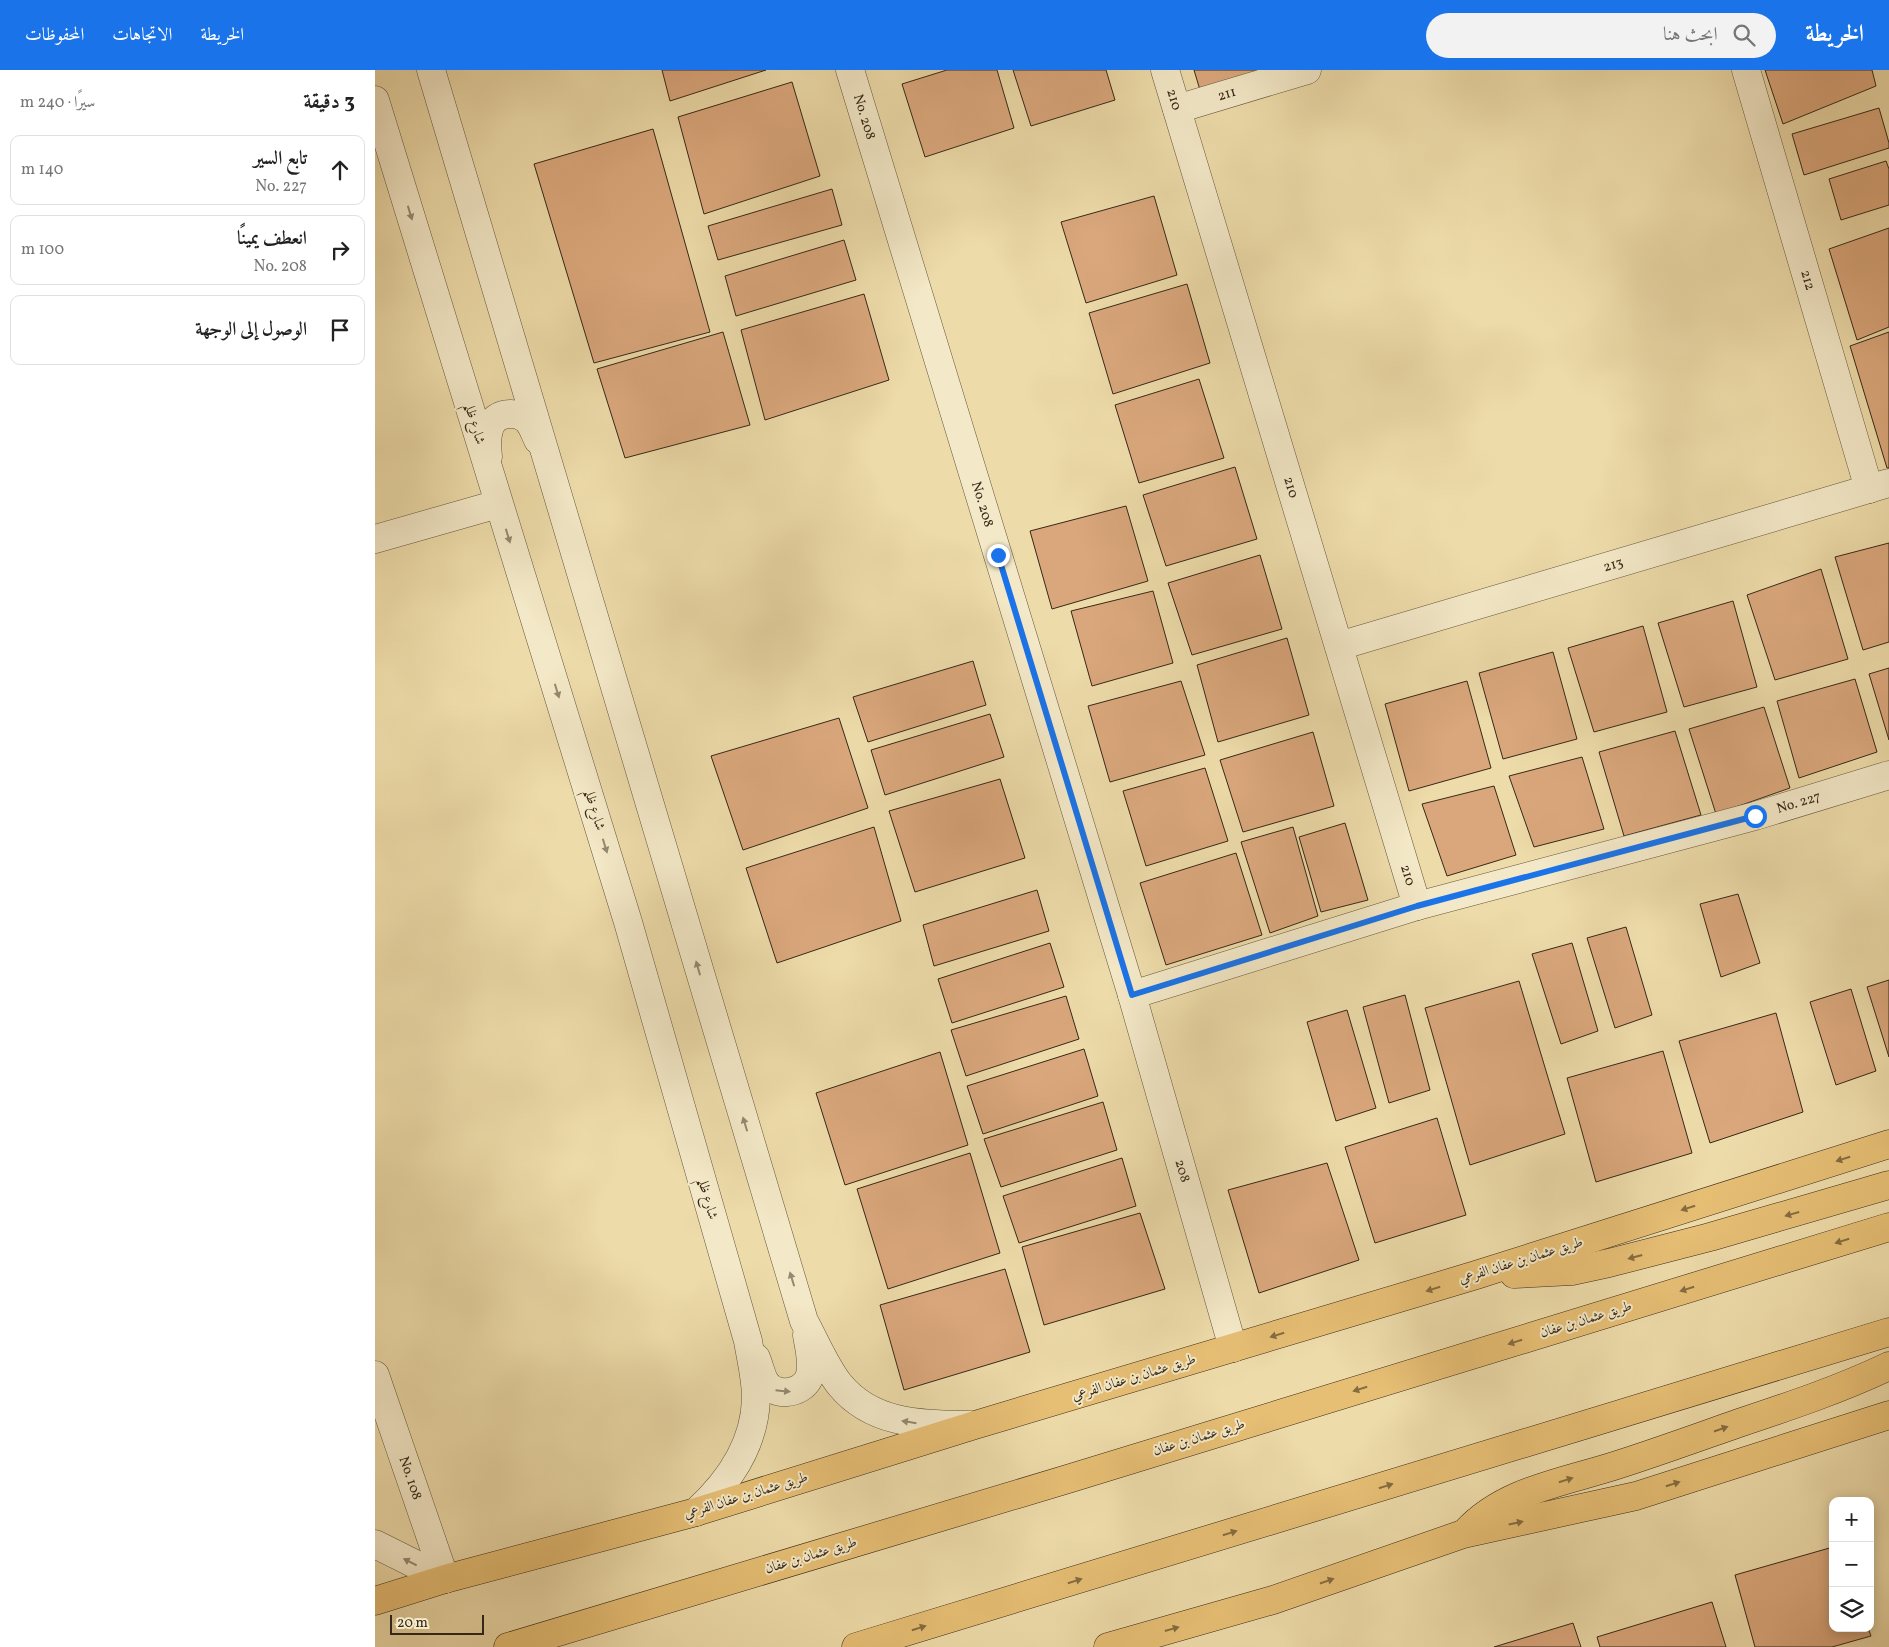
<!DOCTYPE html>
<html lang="ar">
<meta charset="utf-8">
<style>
:root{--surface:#fff;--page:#f2f2f2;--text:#222;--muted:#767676;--line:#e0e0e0;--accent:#1a73e8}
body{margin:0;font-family:Vollkorn,Amiri,serif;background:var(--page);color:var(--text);direction:rtl}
.controls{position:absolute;right:15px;bottom:15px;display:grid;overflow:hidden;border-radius:10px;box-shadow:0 2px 12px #0003}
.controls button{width:45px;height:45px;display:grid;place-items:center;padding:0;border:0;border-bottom:1px solid var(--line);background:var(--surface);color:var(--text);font:25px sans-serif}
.scale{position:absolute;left:15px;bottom:12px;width:94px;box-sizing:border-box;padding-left:5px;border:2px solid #362818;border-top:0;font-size:14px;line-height:18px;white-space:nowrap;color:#362818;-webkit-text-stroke:4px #f3e8c7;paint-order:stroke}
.stop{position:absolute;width:15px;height:15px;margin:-11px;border:4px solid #1a73e8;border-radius:50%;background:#fff}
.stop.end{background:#1a73e8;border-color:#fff;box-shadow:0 1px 5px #0008}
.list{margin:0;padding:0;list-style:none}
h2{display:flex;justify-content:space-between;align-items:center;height:65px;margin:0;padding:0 20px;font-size:21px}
h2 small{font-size:16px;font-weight:400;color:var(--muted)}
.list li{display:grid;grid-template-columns:32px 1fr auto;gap:15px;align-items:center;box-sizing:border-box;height:70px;margin:0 10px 10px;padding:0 10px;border:1px solid var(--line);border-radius:10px}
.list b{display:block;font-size:19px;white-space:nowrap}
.list p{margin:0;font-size:16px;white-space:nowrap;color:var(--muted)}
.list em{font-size:16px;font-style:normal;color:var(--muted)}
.icon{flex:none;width:28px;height:28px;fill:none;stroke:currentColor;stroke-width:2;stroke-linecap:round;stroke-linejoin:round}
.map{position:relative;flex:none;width:1514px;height:1577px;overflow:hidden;direction:ltr}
header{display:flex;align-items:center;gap:30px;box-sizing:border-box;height:70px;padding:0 25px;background:var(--accent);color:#fff}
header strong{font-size:24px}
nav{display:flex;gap:28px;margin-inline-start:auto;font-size:18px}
.search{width:350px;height:45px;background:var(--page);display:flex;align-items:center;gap:12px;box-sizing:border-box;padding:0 18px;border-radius:28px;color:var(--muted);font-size:19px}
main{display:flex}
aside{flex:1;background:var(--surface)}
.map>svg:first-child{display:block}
.building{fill:#daa77c;stroke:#362818}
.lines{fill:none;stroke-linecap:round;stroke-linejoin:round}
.minor-casing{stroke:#64553c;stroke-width:29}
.major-casing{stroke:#362818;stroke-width:29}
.minor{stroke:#f3e8c7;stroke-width:28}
.major{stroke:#e6be74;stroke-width:28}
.oneway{fill:#948870}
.oneway2{fill:#856c41}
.route{stroke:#1a73e8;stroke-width:6}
.labels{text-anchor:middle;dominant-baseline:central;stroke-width:4;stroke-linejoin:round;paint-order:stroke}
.street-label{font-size:14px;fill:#362818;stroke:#f3e8c7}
</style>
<header>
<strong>الخريطة</strong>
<div class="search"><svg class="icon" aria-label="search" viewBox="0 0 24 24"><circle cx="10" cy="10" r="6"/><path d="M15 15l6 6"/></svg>ابحث هنا</div>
<nav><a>الخريطة</a><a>الاتجاهات</a><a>المحفوظات</a></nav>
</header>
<main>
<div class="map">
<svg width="1514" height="1577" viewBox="0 0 1514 1577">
<rect width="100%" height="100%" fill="#eddba9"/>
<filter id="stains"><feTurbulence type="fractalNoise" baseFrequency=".004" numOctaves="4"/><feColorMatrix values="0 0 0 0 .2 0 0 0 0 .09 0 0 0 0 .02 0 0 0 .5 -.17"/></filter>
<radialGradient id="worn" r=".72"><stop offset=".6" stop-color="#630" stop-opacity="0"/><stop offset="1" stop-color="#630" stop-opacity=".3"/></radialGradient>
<g class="building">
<polygon points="287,0 391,0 295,31"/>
<polygon points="572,0 622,0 639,58 550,87 527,14"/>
<polygon points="638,0 731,0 740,30 656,56"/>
<polygon points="819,0 890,0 825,20"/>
<polygon points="1390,0 1497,0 1501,16 1408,54"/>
<polygon points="417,12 445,106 329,144 303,47"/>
<polygon points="1504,38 1514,73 1514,78 1429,105 1417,64"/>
<polygon points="278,59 335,262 219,293 159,94"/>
<polygon points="1511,91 1514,99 1514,135 1466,150 1454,109"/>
<polygon points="457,119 467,155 343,190 333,156"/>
<polygon points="779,126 802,205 711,233 686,152"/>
<polygon points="1514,158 1514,257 1482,270 1454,179"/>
<polygon points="469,170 481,210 361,246 350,206"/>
<polygon points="812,214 835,293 738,324 714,243"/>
<polygon points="489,224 514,310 390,350 366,260"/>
<polygon points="348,262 375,355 250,388 222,299"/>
<polygon points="1514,262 1514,398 1512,398 1475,276"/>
<polygon points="824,309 849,388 764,413 740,335"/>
<polygon points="860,397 882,469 791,496 768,425"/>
<polygon points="751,436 773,511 677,539 655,461"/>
<polygon points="1514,473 1514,572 1488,580 1460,487"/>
<polygon points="885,485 907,559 817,585 793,513"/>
<polygon points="1446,499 1473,589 1400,610 1372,525"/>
<polygon points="778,521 798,593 717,616 696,541"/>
<polygon points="1358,531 1382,617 1309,637 1283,553"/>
<polygon points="1268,556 1292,642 1219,662 1193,578"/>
<polygon points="912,568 934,645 843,672 822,595"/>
<polygon points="1178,582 1202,669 1128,689 1104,603"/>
<polygon points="598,591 611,635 493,672 478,627"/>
<polygon points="1514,598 1514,670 1494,604"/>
<polygon points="1480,609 1502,682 1424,708 1402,631"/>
<polygon points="806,611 830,685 735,712 713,636"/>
<polygon points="1092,611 1116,698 1034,721 1010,634"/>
<polygon points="1389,637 1415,718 1341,744 1314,659"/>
<polygon points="615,644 629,687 510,725 496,680"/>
<polygon points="464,648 493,738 368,780 336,686"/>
<polygon points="1300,661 1326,745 1249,766 1224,682"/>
<polygon points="938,662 959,736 868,762 845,690"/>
<polygon points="1207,687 1229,759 1159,777 1134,706"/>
<polygon points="830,698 853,771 771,796 748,721"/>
<polygon points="625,709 650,788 540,822 514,741"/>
<polygon points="1119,716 1141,785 1072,806 1047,734"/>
<polygon points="970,753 993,830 946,842 924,767"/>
<polygon points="499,757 526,851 402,893 371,798"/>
<polygon points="918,757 943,846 895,863 866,772"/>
<polygon points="861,783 887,865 791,895 765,813"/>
<polygon points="662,820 674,861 559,896 548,855"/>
<polygon points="1363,824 1385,893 1346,907 1325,834"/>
<polygon points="1251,857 1277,945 1240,958 1212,868"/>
<polygon points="675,873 689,917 577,953 563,909"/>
<polygon points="1197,873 1223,961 1186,974 1157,884"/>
<polygon points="1514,910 1514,987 1492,917"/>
<polygon points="1144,911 1190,1064 1095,1095 1050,938"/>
<polygon points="1476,919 1501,1001 1461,1015 1435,932"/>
<polygon points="1030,925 1055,1020 1014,1033 988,937"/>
<polygon points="691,926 704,969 591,1006 576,960"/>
<polygon points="972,940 1001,1038 961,1051 932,952"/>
<polygon points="1401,943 1428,1042 1335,1073 1304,971"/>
<polygon points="709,979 723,1026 608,1064 592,1016"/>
<polygon points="1288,981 1317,1083 1221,1112 1192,1008"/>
<polygon points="565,982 593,1075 470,1115 441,1023"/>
<polygon points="728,1032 742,1080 626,1117 609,1069"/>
<polygon points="1062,1048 1091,1145 1000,1173 970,1077"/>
<polygon points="595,1083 625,1183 513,1219 482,1119"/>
<polygon points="747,1088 761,1136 644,1173 628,1126"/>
<polygon points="952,1093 984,1190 884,1223 853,1120"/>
<polygon points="765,1143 790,1219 669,1255 647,1177"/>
<polygon points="630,1199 655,1282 529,1320 505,1235"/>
<polygon points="1458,1477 1458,1558 1493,1558 1496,1566 1457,1577 1380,1577 1360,1505"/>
<polygon points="1337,1532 1351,1577 1225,1577 1222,1567"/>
<polygon points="1198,1553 1206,1577 1119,1577"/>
</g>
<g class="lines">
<defs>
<g id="minor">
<path d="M56 0 429 1251C440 1271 451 1298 465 1315 498 1355 547 1354 594 1355"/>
<path id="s1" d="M475 0 757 925 858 1278"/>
<path id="s2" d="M790 0 1042 836"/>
<path id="s3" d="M1371 0 1494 419"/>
<path d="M0 30 253 852 373 1271C376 1289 381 1309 381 1328 380 1375 354 1412 321 1442"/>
<path id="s4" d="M802 39 932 0"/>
<path d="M113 387C111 368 111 344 136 344 140 344 147 346 151 349 157 354 160 364 163 370"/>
<polyline points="0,469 123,434"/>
<path id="s5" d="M964 576 1514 413"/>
<path id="s6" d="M757 925 1042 836 1380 746 1514 705"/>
<path d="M381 1288C384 1295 386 1304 389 1310 398 1328 426 1325 434 1308 439 1295 434 1278 432 1265"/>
<path id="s7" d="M0 1305 70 1509"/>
<polyline points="0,1474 70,1509"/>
</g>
<g id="major">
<polyline points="1139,1204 1197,1201 1234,1193 1335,1167 1514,1115"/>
<path d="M1091 1462C1129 1420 1190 1412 1242 1395 1283 1382 1324 1367 1364 1353 1415 1336 1466 1319 1514 1296"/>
<polyline points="0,1531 70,1509 321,1442 600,1355 1101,1205 1514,1074"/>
<polyline points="133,1577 696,1408 1514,1157"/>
<polyline points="481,1577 1514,1262"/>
<polyline points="733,1577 898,1530 1088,1464 1261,1426 1514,1345"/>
</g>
</defs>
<use href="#minor" class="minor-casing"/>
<use href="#major" class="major-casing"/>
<use href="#minor" class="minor"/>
<use href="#major" class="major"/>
</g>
<defs><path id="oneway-solid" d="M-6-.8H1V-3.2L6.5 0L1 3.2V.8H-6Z" transform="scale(1.25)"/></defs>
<g class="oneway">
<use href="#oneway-solid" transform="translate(35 143) rotate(73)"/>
<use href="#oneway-solid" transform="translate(133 466) rotate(73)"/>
<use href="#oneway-solid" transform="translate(182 621) rotate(73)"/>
<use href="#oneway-solid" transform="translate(230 776) rotate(73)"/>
<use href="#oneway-solid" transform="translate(323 898) rotate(-106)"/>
<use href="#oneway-solid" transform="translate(370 1054) rotate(-107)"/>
<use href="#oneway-solid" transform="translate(417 1209) rotate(-107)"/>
<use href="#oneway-solid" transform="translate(408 1321) rotate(6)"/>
<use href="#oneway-solid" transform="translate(534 1352) rotate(-171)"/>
<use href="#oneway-solid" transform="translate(35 1492) rotate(-153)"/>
</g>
<g class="oneway2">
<use href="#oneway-solid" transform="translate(1468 1089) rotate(162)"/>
<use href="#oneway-solid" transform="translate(1313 1138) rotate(162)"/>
<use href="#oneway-solid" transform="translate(1417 1144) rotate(164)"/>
<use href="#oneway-solid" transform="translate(1467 1171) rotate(163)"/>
<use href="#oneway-solid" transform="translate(1260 1187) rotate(165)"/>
<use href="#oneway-solid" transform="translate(1058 1219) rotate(163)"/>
<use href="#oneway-solid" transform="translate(1312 1219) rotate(163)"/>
<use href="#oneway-solid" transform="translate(902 1265) rotate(163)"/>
<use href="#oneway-solid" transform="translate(1140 1272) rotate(163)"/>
<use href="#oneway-solid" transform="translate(985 1319) rotate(163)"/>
<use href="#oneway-solid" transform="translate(1346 1359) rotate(-19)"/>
<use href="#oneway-solid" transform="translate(1191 1410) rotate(-17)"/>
<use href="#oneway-solid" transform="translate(1298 1414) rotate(-18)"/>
<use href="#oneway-solid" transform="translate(1011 1416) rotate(-17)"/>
<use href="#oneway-solid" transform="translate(1141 1453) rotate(-12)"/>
<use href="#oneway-solid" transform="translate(855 1463) rotate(-17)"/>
<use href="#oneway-solid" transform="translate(700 1511) rotate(-17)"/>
<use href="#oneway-solid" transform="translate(952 1511) rotate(-19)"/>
<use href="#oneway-solid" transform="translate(544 1558) rotate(-17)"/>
<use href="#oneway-solid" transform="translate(797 1559) rotate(-16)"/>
</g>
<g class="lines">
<polyline class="route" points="623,485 757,925 1042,836 1380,746"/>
</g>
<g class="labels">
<g class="street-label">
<text stroke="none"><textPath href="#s4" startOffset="52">211</textPath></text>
<text stroke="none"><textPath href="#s2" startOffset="31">210</textPath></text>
<text stroke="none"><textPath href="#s1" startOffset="49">No. 208</textPath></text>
<text stroke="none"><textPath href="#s3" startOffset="219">212</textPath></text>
<text transform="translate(99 354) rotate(73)">شارع ظلم</text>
<text stroke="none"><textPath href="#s2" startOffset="436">210</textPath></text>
<text stroke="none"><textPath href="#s1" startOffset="454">No. 208</textPath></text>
<text stroke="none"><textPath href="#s5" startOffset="286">213</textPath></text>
<text stroke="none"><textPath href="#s6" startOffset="694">No. 227</textPath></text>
<text transform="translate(219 740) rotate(73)">شارع ظلم</text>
<text stroke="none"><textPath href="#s2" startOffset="841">210</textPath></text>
<text stroke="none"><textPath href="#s1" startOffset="1150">208</textPath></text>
<text transform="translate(332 1129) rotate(74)">شارع ظلم</text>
<text transform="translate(1146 1191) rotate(-17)">طريق عثمان بن عفان الفرعي</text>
<text transform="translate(1211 1250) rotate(-17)">طريق عثمان بن عفان</text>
<text transform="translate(759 1308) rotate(-17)">طريق عثمان بن عفان الفرعي</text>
<text transform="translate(824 1368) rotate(-17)">طريق عثمان بن عفان</text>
<text stroke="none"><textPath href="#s7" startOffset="109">No. 108</textPath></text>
<text transform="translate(371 1426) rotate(-17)">طريق عثمان بن عفان الفرعي</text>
<text transform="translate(436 1486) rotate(-17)">طريق عثمان بن عفان</text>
</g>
</g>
<rect width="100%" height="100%" filter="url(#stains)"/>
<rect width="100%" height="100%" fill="url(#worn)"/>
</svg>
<div class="controls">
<button>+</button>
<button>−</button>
<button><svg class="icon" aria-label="layers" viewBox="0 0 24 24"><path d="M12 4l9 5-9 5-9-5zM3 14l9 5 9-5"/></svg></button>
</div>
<div class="scale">20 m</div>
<div class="stop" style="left:1380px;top:746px"></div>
<div class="stop end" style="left:623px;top:485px"></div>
</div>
<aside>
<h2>3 دقيقة<small>سيرًا · 240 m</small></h2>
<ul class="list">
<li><svg class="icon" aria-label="ahead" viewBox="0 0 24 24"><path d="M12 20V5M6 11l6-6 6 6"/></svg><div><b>تابع السير</b><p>No. 227</p></div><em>140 m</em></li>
<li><svg class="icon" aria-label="right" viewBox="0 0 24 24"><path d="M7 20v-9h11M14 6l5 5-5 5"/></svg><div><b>انعطف يمينًا</b><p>No. 208</p></div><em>100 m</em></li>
<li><svg class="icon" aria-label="arrive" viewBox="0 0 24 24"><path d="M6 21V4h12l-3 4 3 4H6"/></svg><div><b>الوصول إلى الوجهة</b></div></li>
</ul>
</aside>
</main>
